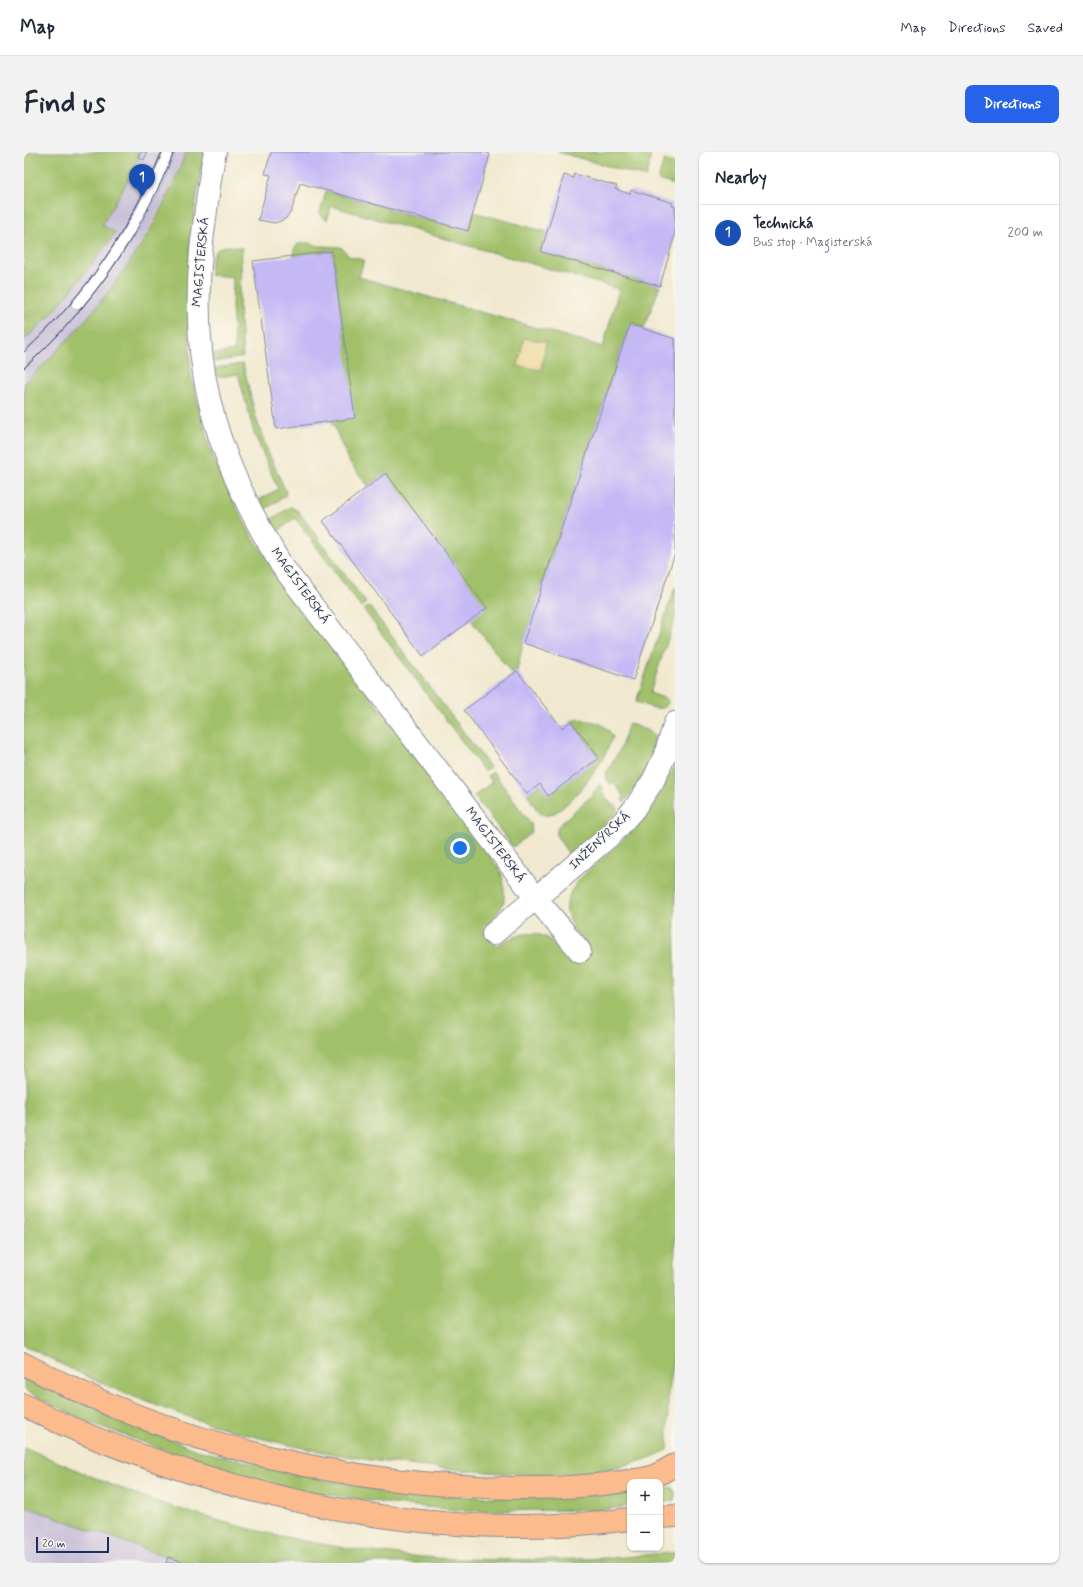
<!DOCTYPE html>
<meta charset="utf-8">
<style>
:root{--surface:#fff;--page:#f2f2f3;--text:#1f2937;--muted:#747a83;--line:#e0e1e3;--accent:#2563eb}
body{margin:0;font-family:Mynerve,sans-serif;background:var(--page);color:var(--text)}
.controls{position:absolute;right:12px;bottom:12px;display:grid;overflow:hidden;border-radius:8px;box-shadow:0 1px 3px #0004}
.controls button{width:36px;height:36px;display:grid;place-items:center;padding:0;border:0;border-bottom:1px solid var(--line);background:var(--surface);color:var(--text);font:20px sans-serif}
.scale{position:absolute;left:12px;bottom:10px;width:73px;box-sizing:border-box;padding-left:4px;border:2px solid #1b2f5e;border-top:0;font-size:11px;line-height:14px;white-space:nowrap;color:#1b2f5e;-webkit-text-stroke:3px #fbf7ec;paint-order:stroke}
.you{position:absolute;left:436px;top:696px;width:14px;height:14px;margin:-10px;border:3px solid #fff;border-radius:50%;background:#1a73e8;box-shadow:0 0 0 6px #1a73e833}
.badge{display:grid;place-items:center;width:26px;height:26px;border-radius:50%;background:var(--accent);color:#fff;font-size:13px;font-weight:700}
.pin{position:absolute;translate:-50% -33px;filter:drop-shadow(0 1px 2px #0008)}
.pin::after{content:'';position:absolute;top:21px;width:14px;height:12px;background:inherit;clip-path:polygon(0 0,100% 0,50% 100%)}
.list{margin:0;padding:0;list-style:none}
h2{display:flex;justify-content:space-between;align-items:center;height:52px;margin:0;padding:0 16px;font-size:17px}
h2 small{font-size:13px;font-weight:400;color:var(--muted)}
.list li{display:grid;grid-template-columns:26px 1fr auto;gap:12px;align-items:center;box-sizing:border-box;height:56px;padding:0 16px;border-top:1px solid var(--line)}
.list b{display:block;font-size:15px;white-space:nowrap}
.list p{margin:0;font-size:13px;white-space:nowrap;color:var(--muted)}
.list em{font-size:13px;font-style:normal;color:var(--muted)}
.map{position:relative;flex:none;width:651px;height:1411px;overflow:hidden;border-radius:8px}
header{display:flex;align-items:center;gap:24px;box-sizing:border-box;height:56px;padding:0 20px;background:var(--surface);border-bottom:1px solid var(--line)}
header strong{font-size:19px}
nav{display:flex;gap:22px;margin-inline-start:auto;font-size:14px}
.intro{display:flex;align-items:center;justify-content:space-between;box-sizing:border-box;height:96px;padding:0 24px}
h1{margin:0;font-size:28px}
.button{padding:10px 18px;border-radius:8px;background:var(--accent);color:#fff;font-size:14px;font-weight:700}
main{display:flex;gap:24px;padding:0 24px}
aside{flex:1;background:var(--surface);border-radius:8px;box-shadow:0 1px 3px #0004}
.map>svg:first-child{display:block}
.industrial{fill:#c8bfd8}
.green{fill:#a0c069;stroke:#5e7864}
.sand{fill:#eeda9e;stroke:#84847e}
.building{fill:#c4b8f5}
.lines{fill:none;stroke-linecap:round;stroke-linejoin:round}
.service-casing{stroke:#868c96;stroke-width:12}
.minor-casing{stroke:#868c96;stroke-width:24}
.primary-casing{stroke:#868c96;stroke-width:24}
.service{stroke:#fff;stroke-width:11}
.minor{stroke:#fff;stroke-width:22}
.primary{stroke:#fbbb8d;stroke-width:22}
.tram{stroke:#1b2f5e;stroke-width:1}
.labels{text-anchor:middle;dominant-baseline:central;stroke-width:3;stroke-linejoin:round;paint-order:stroke}
.street-label{font-size:13px;fill:#1b2f5e;stroke:#fbf7ec}
</style>
<header>
<strong>Map</strong>
<nav><a>Map</a><a>Directions</a><a>Saved</a></nav>
</header>
<div class="intro"><h1>Find us</h1><a class="button">Directions</a></div>
<main>
<div class="map">
<svg width="651" height="1411" viewBox="0 0 651 1411">
<rect width="100%" height="100%" fill="#fbf7ec"/>
<filter id="ink" filterUnits="userSpaceOnUse"><feTurbulence type="fractalNoise" baseFrequency=".025" numOctaves="2"/><feDisplacementMap in="SourceGraphic" scale="8" xChannelSelector="R" yChannelSelector="G"/><feConvolveMatrix kernelMatrix="1 2 1 2 8 2 1 2 1" color-interpolation-filters="sRGB"/></filter>
<filter id="wash" filterUnits="userSpaceOnUse"><feTurbulence type="fractalNoise" baseFrequency=".012" numOctaves="4" result="noise"/><feDisplacementMap in="SourceGraphic" scale="16" xChannelSelector="R" yChannelSelector="G"/><feGaussianBlur stdDeviation="0.9" result="paint"/><feColorMatrix in="noise" values="0 0 0 0 0 0 0 0 0 0 0 0 0 0 0 0 0 1.4 0 .05"/><feComposite in="paint" operator="in"/></filter>
<g filter="url(#wash)">
<rect width="100%" height="100%" fill="#f1e9cf"/>
<g class="industrial">
<polygon points="116,0 162,0 142,46 101,119 76,153 51,181 0,231 0,187 7,182 34,155 92,82 78,73 107,23"/>
<polygon points="0,1354 144,1405 164,1411 0,1411"/>
</g>
<g class="green">
<polygon points="0,0 116,0 107,23 78,73 92,81 34,155 7,182 0,187"/>
<path d="M162 0H180L166 89 164 156 167 223 184 290 197 325 227 383 263 433 477 719C483 752 483 751 460 776L472 794C488 785 506 775 524 787 531 791 537 801 543 808L562 794C553 781 538 765 544 747 547 737 555 727 563 720 585 701 607 682 624 660 635 646 640 628 651 615V1193L644 1239V1298C583 1327 515 1324 449 1319 336 1311 222 1290 116 1247 76 1232 38 1213 0 1193V231C71 166 129 91 162 0Z"/>
<polygon points="534,0 612,0 627,4 622,25"/>
<polygon points="640,8 651,11 651,33 634,28"/>
<polygon points="302,39 444,79 450,60 523,80 518,100 636,134 620,176 606,172 499,491 493,519 488,522 447,468 362,321 344,334 324,308 308,269 319,182 308,99 270,104 270,97 274,92 284,91 295,94 317,95 325,104 340,108 335,125 579,195 595,137 307,54 303,68 298,65 296,61"/>
<path d="M204 94 218 96 215 156 219 205 190 210 189 202 211 199 208 154 209 125 186 123C187 109 188 95 204 94Z"/>
<polygon points="219,212 232,266 242,295 262,340 261,344 240,358 235,348 254,337 230,281 214,222 196,225 193,224 191,216"/>
<polygon points="267,355 274,359 342,451 337,455 271,366 253,380 246,368"/>
<path d="M651 435V466L626 541 643 547 644 551C637 562 622 553 612 550Z"/>
<polygon points="345,454 466,615 460,619 340,458"/>
<path d="M555 567C571 570 581 570 589 585 585 593 582 602 577 610 570 622 534 669 520 663 513 661 507 648 503 642L516 632 524 643 575 606 547 569Z"/>
<path d="M605 571 629 581C638 600 611 636 600 651L598 647 600 645 590 630 586 632 581 624 597 595Z"/>
<polygon points="469,620 507,672 508,680 489,695 450,644 468,630 464,624"/>
<polygon points="576,632 580,637 577,639 589,654 591,652 595,657 577,676 546,704 532,683 534,674 566,645"/>
<polygon points="0,1226 92,1266 173,1298 300,1328 389,1343 512,1346 606,1341 606,1354 575,1358 444,1359 369,1352 272,1338 206,1321 156,1304 62,1269 0,1238"/>
<path d="M0 1295C48 1316 96 1338 146 1354 238 1384 336 1403 433 1407 484 1408 536 1408 587 1406 609 1405 630 1401 651 1401V1411H164L144 1405 0 1354Z"/>
<polygon points="648,1335 651,1340 651,1349 636,1350 636,1337"/>
</g>
<polygon class="sand" points="500,186 522,190 517,218 494,214"/>
<g id="blocks">
<g class="building">
<polygon points="116,0 123,0 120,8 114,5"/>
<polygon points="247,0 460,0 466,2 444,79 276,31 267,60 261,67 251,71 234,68 247,23 241,22"/>
<polygon points="550,22 593,34 591,37 606,42 607,38 649,51 648,54 651,55 651,82 636,134 517,100 540,23 550,26"/>
<polygon points="308,99 331,266 252,277 229,109"/>
<polygon points="606,172 651,187 651,401 609,528 499,491"/>
<polygon points="362,321 463,456 399,504 299,369"/>
<polygon points="493,519 538,576 547,569 575,606 524,644 516,632 503,642 440,558"/>
<polygon points="144,1405 162,1411 142,1411"/>
</g>
</g>
</g>
<g filter="url(#ink)">
<use href="#blocks" fill-opacity="0" stroke="#868c96" stroke-width="1"/>
<g class="lines">
<defs>
<path id="service" d="M53 152C92 106 124 56 145 0"/>
<g id="minor">
<path d="M191 0C186 21 184 44 181 66 161 204 186 295 258 414L511 745 556 799"/>
<polyline points="469,782 589,681 610,657 629,629 641,603 651,571"/>
</g>
<g id="primary">
<path d="M0 1212C156 1295 330 1336 505 1336 538 1336 571 1334 603 1329 612 1328 622 1327 630 1324 637 1321 644 1317 651 1313"/>
<path d="M0 1253C53 1281 109 1302 166 1320 308 1365 458 1386 606 1367"/>
<polyline points="636,1365 651,1364"/>
</g>
</defs>
<use href="#service" class="service-casing"/>
<use href="#minor" class="minor-casing"/>
<use href="#primary" class="primary-casing"/>
<use href="#service" class="service"/>
<use href="#minor" class="minor"/>
<use href="#primary" class="primary"/>
<g class="tram">
<path d="M0 200C63 142 105 78 138 0"/>
<path d="M0 216C67 156 117 83 150 0"/>
</g>
</g>
</g>
<g class="labels">
<g class="street-label">
<text transform="translate(177 110) rotate(-85)">MAGISTERSKÁ</text>
<text transform="translate(276 434) rotate(54)">MAGISTERSKÁ</text>
<text transform="translate(576 689) rotate(-43)">INŽENÝRSKÁ</text>
<text transform="translate(471 693) rotate(53)">MAGISTERSKÁ</text>
</g>
</g>
</svg>
<div class="controls">
<button>+</button>
<button>−</button>
</div>
<div class="scale">20 m</div>
<div class="you"></div>
<div class="pin badge" style="left:118px;top:45px;background:#1a4fb4">1</div>
</div>
<aside>
<h2>Nearby<small></small></h2>
<ul class="list">
<li><span class="badge" style="background:#1a4fb4">1</span><div><b>Technická</b><p>Bus stop · Magisterská</p></div><em>200 m</em></li>
</ul>
</aside>
</main>
